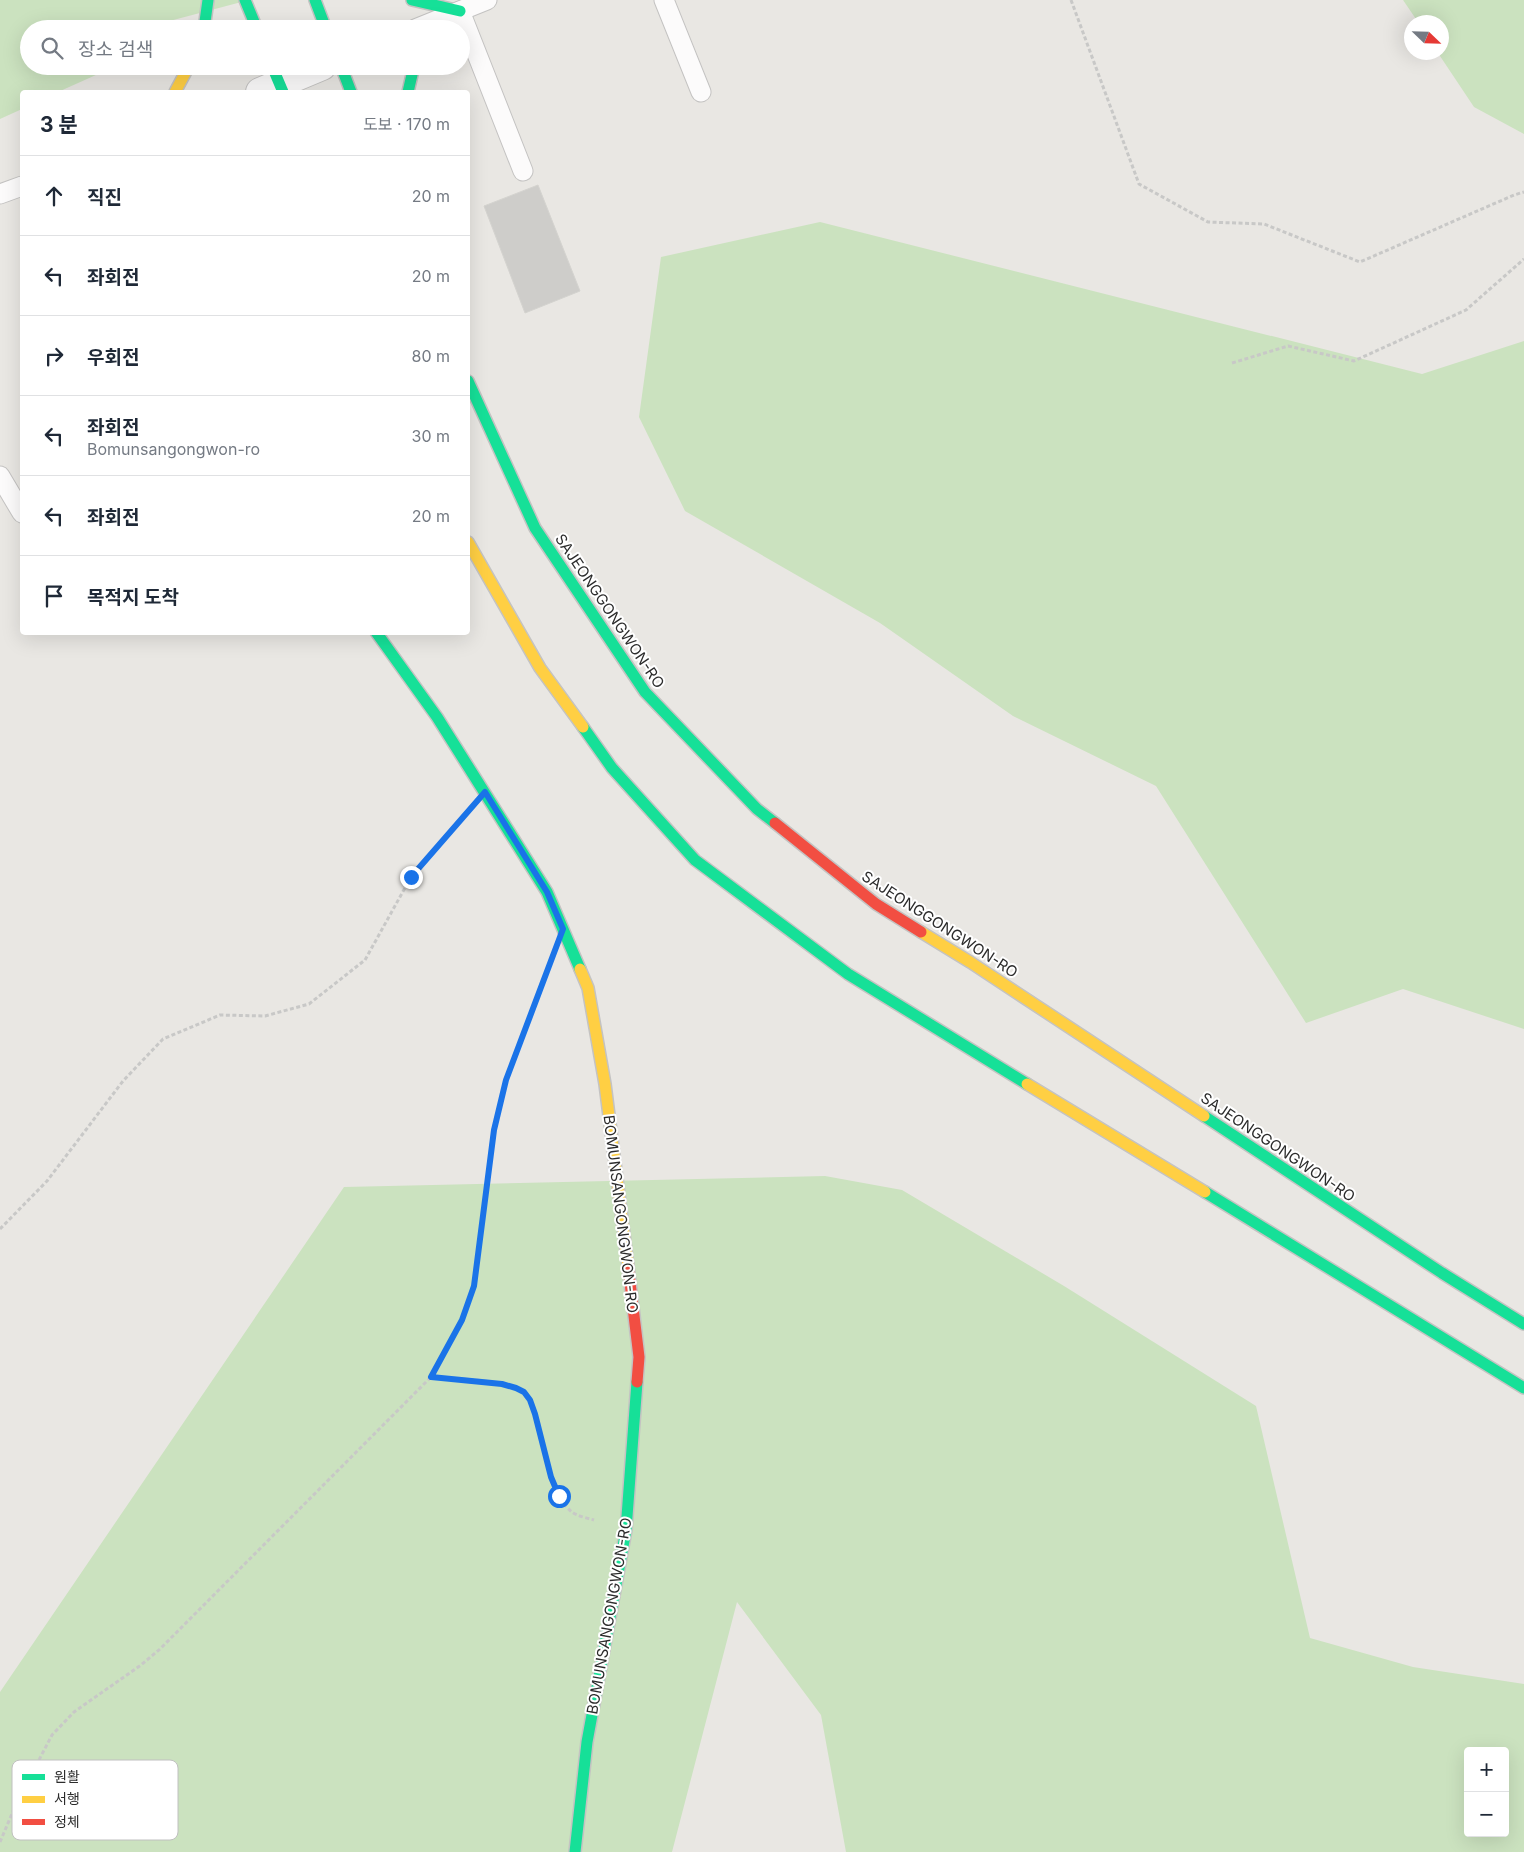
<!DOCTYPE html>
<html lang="ko">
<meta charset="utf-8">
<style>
:root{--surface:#fff;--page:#f2f2f3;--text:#1f2937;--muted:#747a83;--line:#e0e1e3}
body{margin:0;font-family:Inter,"Noto Sans KR",sans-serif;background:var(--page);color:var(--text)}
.controls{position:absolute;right:15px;bottom:15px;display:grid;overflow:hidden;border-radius:5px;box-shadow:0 5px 20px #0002}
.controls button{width:45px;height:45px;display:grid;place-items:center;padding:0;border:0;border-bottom:1px solid var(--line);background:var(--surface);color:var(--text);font:25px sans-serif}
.compass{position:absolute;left:1404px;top:15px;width:45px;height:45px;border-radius:50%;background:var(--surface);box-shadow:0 5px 20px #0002;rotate:113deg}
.stop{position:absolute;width:15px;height:15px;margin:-11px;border:4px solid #1a73e8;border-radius:50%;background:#fff}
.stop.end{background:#1a73e8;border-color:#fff;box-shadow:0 1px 5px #0008}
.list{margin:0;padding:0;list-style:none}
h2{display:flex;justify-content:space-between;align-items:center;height:65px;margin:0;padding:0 20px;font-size:21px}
h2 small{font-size:16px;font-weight:400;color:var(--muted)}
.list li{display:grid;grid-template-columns:32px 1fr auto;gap:15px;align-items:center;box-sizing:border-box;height:80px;padding:0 20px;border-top:1px solid var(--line)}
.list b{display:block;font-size:19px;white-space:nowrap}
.list p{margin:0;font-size:16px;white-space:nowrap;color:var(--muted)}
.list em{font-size:16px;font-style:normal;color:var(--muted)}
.icon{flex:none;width:28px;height:28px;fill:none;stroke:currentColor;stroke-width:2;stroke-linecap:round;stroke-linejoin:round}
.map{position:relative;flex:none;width:1524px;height:1852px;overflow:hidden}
.search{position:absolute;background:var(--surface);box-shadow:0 5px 20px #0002;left:20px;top:20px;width:450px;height:55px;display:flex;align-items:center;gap:12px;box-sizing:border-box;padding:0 18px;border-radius:28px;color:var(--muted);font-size:19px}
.panel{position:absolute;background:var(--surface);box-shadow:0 5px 20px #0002;left:20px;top:90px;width:450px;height:545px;border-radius:5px}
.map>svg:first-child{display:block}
.green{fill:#cbe2bf;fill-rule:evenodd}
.building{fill:#cecdca;stroke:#d4d3cf}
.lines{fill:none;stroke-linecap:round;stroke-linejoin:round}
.lane-casing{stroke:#c4c3c2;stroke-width:21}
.street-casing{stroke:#c4c3c2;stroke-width:30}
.fast-casing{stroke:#c4c3c2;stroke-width:14}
.slow-casing{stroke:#c4c3c2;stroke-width:14}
.jam-casing{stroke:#c4c3c2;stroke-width:14}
.path{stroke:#c8c8c7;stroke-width:3;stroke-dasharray:4 2.5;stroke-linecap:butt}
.lane{stroke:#fcfbfb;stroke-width:19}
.street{stroke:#fcfbfb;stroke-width:28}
.fast{stroke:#16e098;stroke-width:11}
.slow{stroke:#ffcf43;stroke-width:11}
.jam{stroke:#f24e42;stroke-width:11}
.route{stroke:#1a73e8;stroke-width:6}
.labels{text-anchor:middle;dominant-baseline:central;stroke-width:4;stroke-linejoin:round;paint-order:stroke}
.street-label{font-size:15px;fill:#2c2c2c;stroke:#fff}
.key{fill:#fff;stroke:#c0c0c0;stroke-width:1}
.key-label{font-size:14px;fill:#2c2c2c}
</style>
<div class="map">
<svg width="1524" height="1852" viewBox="0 0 1524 1852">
<rect width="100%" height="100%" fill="#e9e7e3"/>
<g class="green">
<polygon points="0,0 249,0 162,23 158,29 29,29 29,66 116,66 58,92 22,92 22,109 0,119"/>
<polygon points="1403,0 1524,0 1524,134 1474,107 1438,53 1442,52 1442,22 1418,22"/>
<polygon points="820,222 1422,374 1524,341 1524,1029 1403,989 1306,1023 1156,786 1013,716 880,623 685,511 639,417 661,257"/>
<path d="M825 1176 902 1190 1064 1286 1256 1406 1310 1638 1413 1667 1524 1684V1852H846L821 1715 737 1602 672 1852H0V1692L344 1187ZM1468 1751H1505V1833H1468Z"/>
</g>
<polygon class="building" points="538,185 580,291 525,313 484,206"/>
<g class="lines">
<defs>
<g id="lane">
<polyline points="664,0 701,92"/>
<polyline points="460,11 523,171"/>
<polyline points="415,29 487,0"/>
<polyline points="0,194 22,186"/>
<polyline points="0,476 22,513"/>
</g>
<polyline id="street" points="260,92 322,66"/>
<g id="fast">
<polyline points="245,0 257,29"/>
<polyline points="315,0 326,29"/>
<polyline points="412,0 460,11"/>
<polyline points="204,29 208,0"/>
<polyline points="272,66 283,92"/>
<polyline points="341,66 351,92"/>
<polyline points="408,92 414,66"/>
<polyline points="468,381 535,528 645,692 757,809 775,823"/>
<polyline points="376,632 437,717 547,892 580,969"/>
<polyline points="583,727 612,768 695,860 848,974 1027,1084"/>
<polyline points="1204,1116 1442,1273 1524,1324"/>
<polyline points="1205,1192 1524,1388"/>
<polyline points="575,1852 587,1742 626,1530 637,1382"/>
</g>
<g id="slow">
<polyline points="175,92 189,66"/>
<polyline points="468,542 540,668 583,727"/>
<polyline points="921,932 970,962 1204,1116"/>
<polyline points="580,969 588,988 605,1084 628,1266"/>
<polyline points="1027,1084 1205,1192"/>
</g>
<g id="jam">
<polyline points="775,823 876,904 921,932"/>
<polyline points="628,1266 639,1357 637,1382"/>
</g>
</defs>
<use href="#lane" class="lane-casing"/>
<use href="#street" class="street-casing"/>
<use href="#fast" class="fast-casing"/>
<use href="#slow" class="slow-casing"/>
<use href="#jam" class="jam-casing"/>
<g class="path">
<polyline points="1071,0 1139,184 1208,222 1264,224 1360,262 1514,195 1524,192"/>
<polyline points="1232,363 1288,346 1354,361 1466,310 1524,259"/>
<polyline points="0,1229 47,1181 123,1081 163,1039 220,1015 265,1016 309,1004 365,960 411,877 461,820"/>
<path d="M431 1377C454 1379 504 1379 522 1391 547 1408 540 1487 572 1512 577 1516 587 1518 594 1520"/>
<polyline points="0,1842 17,1802 52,1735 74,1712 141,1665 160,1649 431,1377 462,1320 474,1286 493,1130 506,1080 545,974"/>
</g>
<use href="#lane" class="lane"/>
<use href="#street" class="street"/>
<use href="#fast" class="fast"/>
<use href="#slow" class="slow"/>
<use href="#jam" class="jam"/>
</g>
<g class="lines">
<polyline class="route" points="411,877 485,792 547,892 563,929 506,1080 494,1130 474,1286 462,1320 431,1377 502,1384 516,1388 524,1392 530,1400 535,1414 551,1477 559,1496"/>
</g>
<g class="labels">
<g class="street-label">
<text transform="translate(610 611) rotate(56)">SAJEONGGONGWON-RO</text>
<text transform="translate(940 924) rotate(33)">SAJEONGGONGWON-RO</text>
<text transform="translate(1278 1147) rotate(34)">SAJEONGGONGWON-RO</text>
<text transform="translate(621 1214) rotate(83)">BOMUNSANGONGWON-RO</text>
<text transform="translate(609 1616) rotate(-80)">BOMUNSANGONGWON-RO</text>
</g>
</g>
<rect x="12" y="1760" width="166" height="80" rx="8" class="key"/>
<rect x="22" y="1774" width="23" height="6" fill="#16e098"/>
<rect x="22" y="1796" width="23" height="7" fill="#ffcf43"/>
<rect x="22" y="1819" width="23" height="6" fill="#f24e42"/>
<g class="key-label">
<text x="54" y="1782">원활</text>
<text x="54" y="1804">서행</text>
<text x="54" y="1827">정체</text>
</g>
</svg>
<div class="controls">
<button>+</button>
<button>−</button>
</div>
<svg class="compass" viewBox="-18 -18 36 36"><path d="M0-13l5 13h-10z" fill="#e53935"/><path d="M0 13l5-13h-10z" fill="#747a83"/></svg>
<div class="stop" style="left:559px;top:1496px"></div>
<div class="stop end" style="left:411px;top:877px"></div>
<div class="search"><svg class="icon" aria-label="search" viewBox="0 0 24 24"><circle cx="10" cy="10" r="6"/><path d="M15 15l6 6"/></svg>장소 검색</div>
<section class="panel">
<h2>3 분<small>도보 · 170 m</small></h2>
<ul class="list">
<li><svg class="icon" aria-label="ahead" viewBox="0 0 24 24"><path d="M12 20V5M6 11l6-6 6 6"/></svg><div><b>직진</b></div><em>20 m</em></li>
<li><svg class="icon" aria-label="left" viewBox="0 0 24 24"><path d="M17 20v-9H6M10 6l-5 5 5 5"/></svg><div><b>좌회전</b></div><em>20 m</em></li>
<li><svg class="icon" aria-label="right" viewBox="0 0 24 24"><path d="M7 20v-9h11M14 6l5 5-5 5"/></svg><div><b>우회전</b></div><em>80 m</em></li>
<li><svg class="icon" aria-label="left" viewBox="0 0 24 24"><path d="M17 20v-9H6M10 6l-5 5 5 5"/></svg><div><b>좌회전</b><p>Bomunsangongwon-ro</p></div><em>30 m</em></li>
<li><svg class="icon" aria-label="left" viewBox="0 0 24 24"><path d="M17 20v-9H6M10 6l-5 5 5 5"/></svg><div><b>좌회전</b></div><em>20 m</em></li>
<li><svg class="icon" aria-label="arrive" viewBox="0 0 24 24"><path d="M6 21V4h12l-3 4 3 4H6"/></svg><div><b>목적지 도착</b></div></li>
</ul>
</section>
</div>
